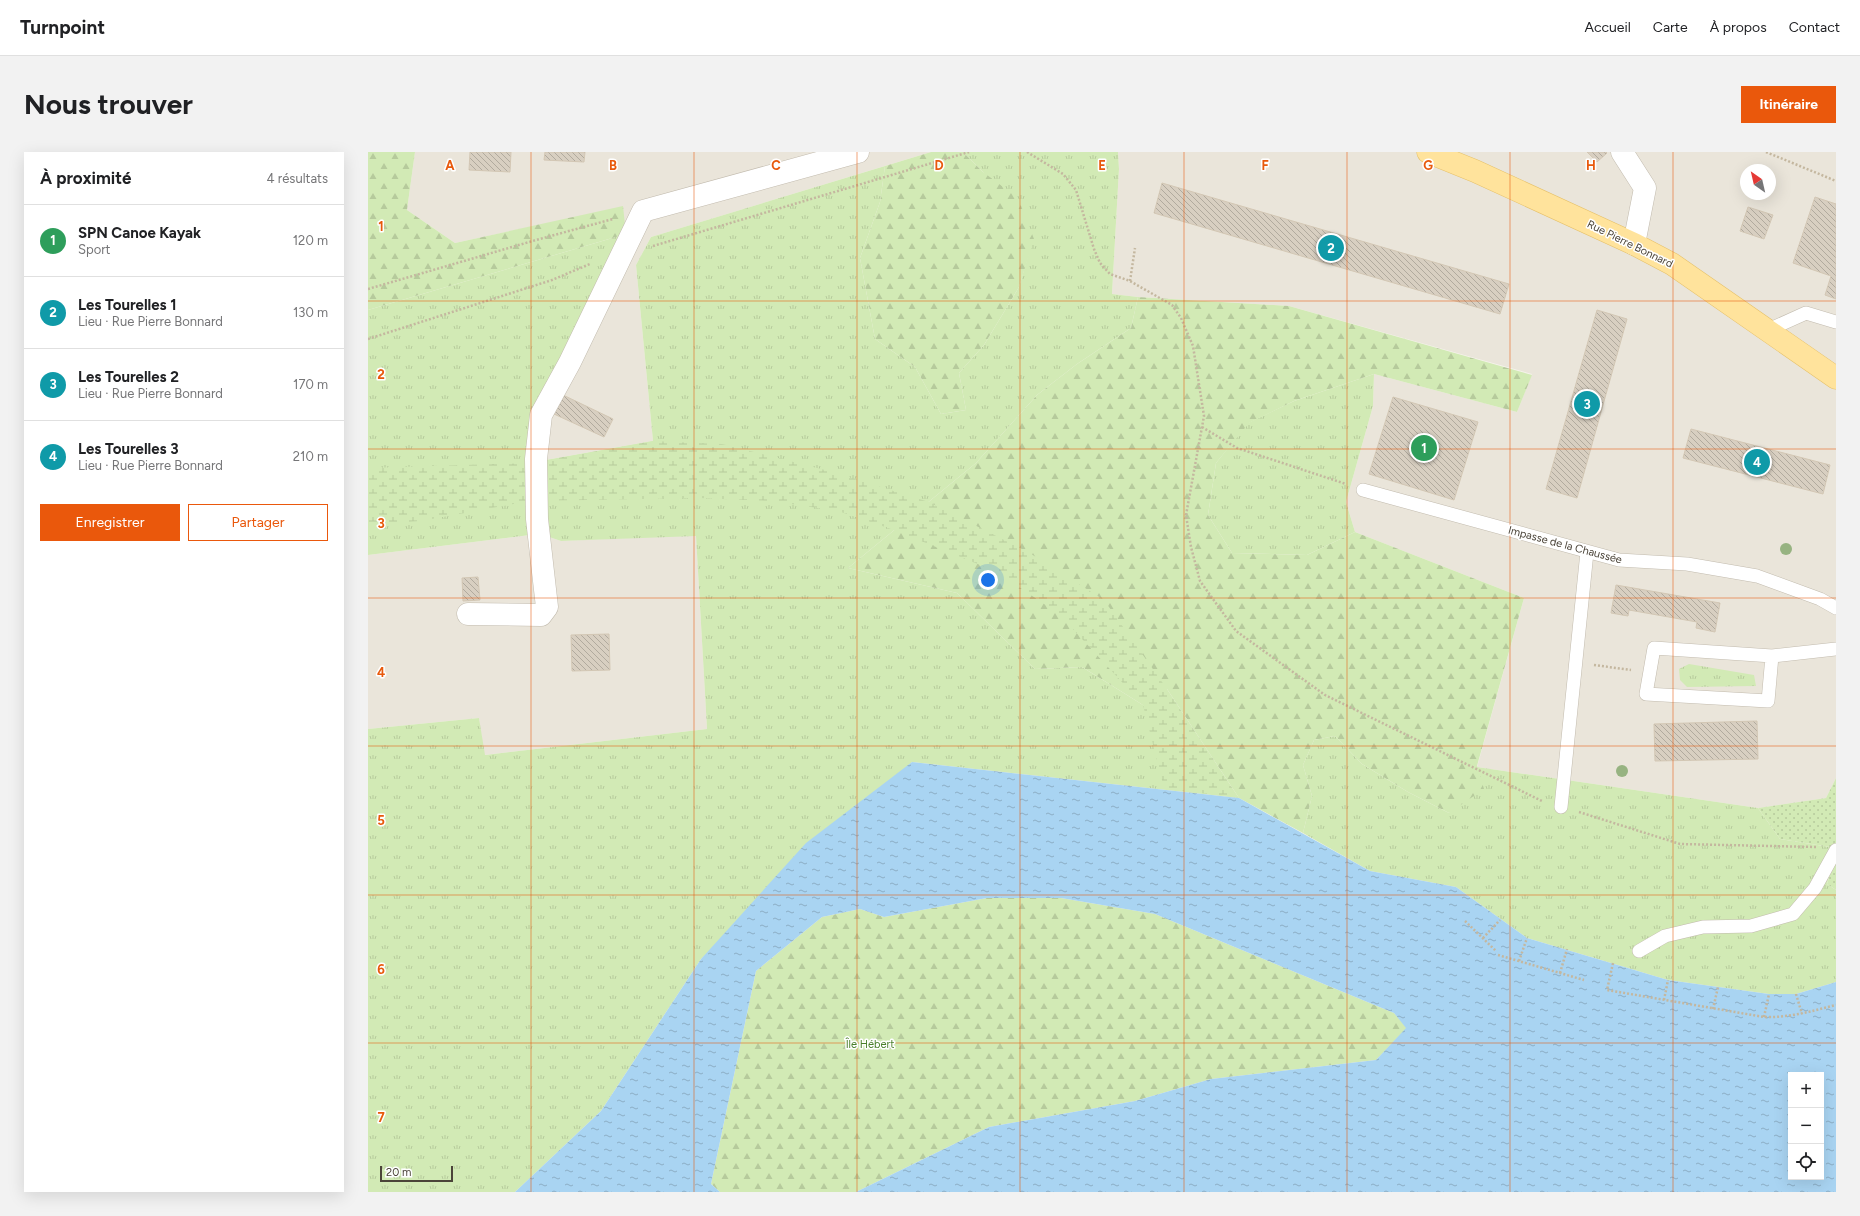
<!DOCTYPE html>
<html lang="fr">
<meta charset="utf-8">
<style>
:root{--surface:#fff;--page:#f2f2f2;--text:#202124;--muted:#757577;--line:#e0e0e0;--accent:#ea580c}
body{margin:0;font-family:Figtree,sans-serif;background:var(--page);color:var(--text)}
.controls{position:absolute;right:12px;bottom:12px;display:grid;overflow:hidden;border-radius:0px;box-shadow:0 4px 16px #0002}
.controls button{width:36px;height:36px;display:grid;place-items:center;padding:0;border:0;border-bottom:1px solid var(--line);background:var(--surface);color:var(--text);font:20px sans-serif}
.compass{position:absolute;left:1372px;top:12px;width:36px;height:36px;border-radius:50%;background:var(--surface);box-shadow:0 4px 16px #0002;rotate:326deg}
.scale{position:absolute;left:12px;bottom:10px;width:73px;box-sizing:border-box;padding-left:4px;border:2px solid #4b4439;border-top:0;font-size:11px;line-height:14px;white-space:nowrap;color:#4b4439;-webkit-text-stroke:3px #fff;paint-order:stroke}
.you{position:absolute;left:620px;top:428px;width:14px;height:14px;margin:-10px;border:3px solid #fff;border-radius:50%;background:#1a73e8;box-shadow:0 0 0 6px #1a73e833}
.badge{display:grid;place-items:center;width:26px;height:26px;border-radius:50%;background:var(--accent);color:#fff;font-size:13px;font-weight:700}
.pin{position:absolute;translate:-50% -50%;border:2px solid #fff;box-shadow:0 1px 4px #0006}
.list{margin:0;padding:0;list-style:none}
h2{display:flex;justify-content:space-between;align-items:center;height:52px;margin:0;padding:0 16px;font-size:17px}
h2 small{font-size:13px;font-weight:400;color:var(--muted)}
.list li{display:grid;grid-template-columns:26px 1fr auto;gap:12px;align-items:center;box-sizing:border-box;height:72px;padding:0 16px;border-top:1px solid var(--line)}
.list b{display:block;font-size:15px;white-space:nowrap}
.list p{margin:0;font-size:13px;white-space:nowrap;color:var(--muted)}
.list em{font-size:13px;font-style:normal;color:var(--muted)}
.actions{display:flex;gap:8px;padding:12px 16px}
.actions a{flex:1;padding:9px 0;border:1px solid var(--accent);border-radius:0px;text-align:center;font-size:14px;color:var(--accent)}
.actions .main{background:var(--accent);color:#fff}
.icon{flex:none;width:22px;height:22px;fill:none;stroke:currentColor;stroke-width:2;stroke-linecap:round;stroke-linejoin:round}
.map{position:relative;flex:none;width:1468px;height:1040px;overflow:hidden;border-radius:0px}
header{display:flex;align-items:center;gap:24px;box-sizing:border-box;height:56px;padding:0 20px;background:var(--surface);border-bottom:1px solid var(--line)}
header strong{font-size:19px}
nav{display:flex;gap:22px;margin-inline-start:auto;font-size:14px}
.intro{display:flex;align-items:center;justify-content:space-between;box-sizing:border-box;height:96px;padding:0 24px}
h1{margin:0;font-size:28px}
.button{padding:10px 18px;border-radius:0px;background:var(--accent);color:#fff;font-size:14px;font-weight:700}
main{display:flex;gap:24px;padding:0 24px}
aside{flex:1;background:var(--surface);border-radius:0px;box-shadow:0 4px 16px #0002}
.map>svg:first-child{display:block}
.residential{fill:#eae5da;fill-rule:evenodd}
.grass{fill:url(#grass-tufts)}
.forest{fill:url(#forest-firs)}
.wetland{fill:url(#wetland-marsh)}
.park{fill:url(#park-dots)}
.water{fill:url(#water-ripples);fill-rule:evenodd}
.building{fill:url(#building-back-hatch);stroke:#d3c7b4}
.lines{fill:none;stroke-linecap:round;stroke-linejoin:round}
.lane-casing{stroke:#c2bbae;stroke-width:14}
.street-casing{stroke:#c2bbae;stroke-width:23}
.primary-casing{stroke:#e6c16a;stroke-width:23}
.path{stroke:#c4b79f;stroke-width:2.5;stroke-dasharray:2 2;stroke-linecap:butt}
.lane{stroke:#fff;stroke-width:13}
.street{stroke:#fff;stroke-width:22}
.primary{stroke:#ffe39c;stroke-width:22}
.tree{fill:#97b381}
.grid{fill:none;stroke:#e8590c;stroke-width:1;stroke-opacity:0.55}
.labels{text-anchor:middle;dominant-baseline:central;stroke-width:3;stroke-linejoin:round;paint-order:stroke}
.street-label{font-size:11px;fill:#4b4439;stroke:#fff}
.park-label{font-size:11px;fill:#4a7f2a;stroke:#fff}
.grid-label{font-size:13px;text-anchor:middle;font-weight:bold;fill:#e8590c;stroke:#fff;stroke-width:3;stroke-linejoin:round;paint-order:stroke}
</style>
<header>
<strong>Turnpoint</strong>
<nav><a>Accueil</a><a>Carte</a><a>À propos</a><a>Contact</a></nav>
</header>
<div class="intro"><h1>Nous trouver</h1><a class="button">Itinéraire</a></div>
<main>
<aside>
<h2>À proximité<small>4 résultats</small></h2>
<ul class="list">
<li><span class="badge" style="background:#2e9e5b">1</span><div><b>SPN Canoe Kayak</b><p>Sport</p></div><em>120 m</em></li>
<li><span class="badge" style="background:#0f9aa8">2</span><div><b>Les Tourelles 1</b><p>Lieu · Rue Pierre Bonnard</p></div><em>130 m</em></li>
<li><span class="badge" style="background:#0f9aa8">3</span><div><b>Les Tourelles 2</b><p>Lieu · Rue Pierre Bonnard</p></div><em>170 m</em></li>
<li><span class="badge" style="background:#0f9aa8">4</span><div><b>Les Tourelles 3</b><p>Lieu · Rue Pierre Bonnard</p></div><em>210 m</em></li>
</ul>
<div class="actions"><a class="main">Enregistrer</a><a>Partager</a></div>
</aside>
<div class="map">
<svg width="1468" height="1040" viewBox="0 0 1468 1040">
<defs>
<pattern id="grass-tufts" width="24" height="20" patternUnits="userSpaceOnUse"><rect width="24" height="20" fill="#d2eab5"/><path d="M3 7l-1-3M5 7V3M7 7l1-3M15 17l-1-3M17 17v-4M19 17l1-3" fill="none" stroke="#b6ca9c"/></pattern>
<pattern id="forest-firs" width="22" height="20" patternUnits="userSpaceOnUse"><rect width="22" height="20" fill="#d2eab5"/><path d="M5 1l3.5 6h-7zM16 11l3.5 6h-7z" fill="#b6ca9c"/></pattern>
<pattern id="wetland-marsh" width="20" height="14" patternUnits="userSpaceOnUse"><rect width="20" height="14" fill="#d2eab5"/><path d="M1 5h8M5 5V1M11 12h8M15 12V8" fill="none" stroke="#b6ca9c"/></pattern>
<pattern id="park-dots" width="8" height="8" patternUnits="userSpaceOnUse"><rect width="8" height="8" fill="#d2eab5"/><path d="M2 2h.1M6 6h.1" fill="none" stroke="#b6ca9c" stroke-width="1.8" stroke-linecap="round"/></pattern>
<pattern id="water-ripples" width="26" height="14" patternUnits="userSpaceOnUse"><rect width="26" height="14" fill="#a9d4f2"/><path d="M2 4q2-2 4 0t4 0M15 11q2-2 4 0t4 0" fill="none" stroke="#8caec5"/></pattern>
<pattern id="building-back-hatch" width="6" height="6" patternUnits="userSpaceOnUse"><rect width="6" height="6" fill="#d8cfc1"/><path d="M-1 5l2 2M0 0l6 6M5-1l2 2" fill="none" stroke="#b1aa9e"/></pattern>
</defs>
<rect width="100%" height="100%" fill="#f6f3ec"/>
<g class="residential">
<polygon points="47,0 563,0 283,85 268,113 285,289 161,311 255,55 87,91 39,58"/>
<path d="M750 0H1468V626L1458 646 1390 656 1109 615 1156 446 987 380 978 350 1005 254 1006 222 1149 260 1164 222 921 154 770 145 744 142 751 17ZM1378 18H1402V42H1378Z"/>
<polygon points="162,383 178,384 193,389 328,383 339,577 116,603 111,566 0,577 0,403"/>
</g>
<g class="grass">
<polygon points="595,0 750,0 751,17 744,142 770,145 763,176 709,212 669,243 608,311 480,416 589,441 667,517 714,515 775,553 871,646 544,610 333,807 233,959 147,1040 0,1040 0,577 111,566 117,603 339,577 328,384 193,389 178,384 175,309 285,289 268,113 283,85 517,14 512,50 492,106 507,187 547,215 573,262 598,258 591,221 616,193 651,135 665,87 615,20"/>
<polygon points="258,82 172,248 162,383 0,403 0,158"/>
<polygon points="1006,222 1005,254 978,350 987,380 939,403 864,401 840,363 848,311 880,271 926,249"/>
<polygon points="1321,512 1386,523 1388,534 1319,535 1312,528 1311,517"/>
<polygon points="967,584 994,612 1040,640 1081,661 1109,615 1390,656 1412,687 1468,696 1459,732 1468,738 1468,830 1428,842 1401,842 1300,828 1159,786 1088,735 1002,719 935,681 944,644 935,613 946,588"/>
</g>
<g class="forest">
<polygon points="0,0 47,0 39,58 87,91 255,54 258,82 0,158"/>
<polygon points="563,0 595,0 615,20 650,46 666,87 651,135 616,193 591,221 598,258 573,262 547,215 507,187 492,106 512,50 517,14"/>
<polygon points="770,145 921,154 1164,223 1149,260 1006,222 926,249 881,271 848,311 840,363 864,401 939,403 987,380 1156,446 1109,614 1116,637 1081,661 1040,640 994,612 967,584 946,588 935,613 944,644 935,681 871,646 799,537 775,553 714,515 667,517 589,441 480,416 608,311 669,243 709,212 763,176"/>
<polygon points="619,746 693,746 787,762 1026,861 1039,876 1008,908 843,927 767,949 621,975 488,1040 352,1040 343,1032 388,819 454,765 492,757 516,765"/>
</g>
<polygon class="wetland" points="285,289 354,292 461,319 561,350 660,400 736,448 799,537 871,646 796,636 775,553 691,462 627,419 526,378 470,359 402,349 331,346 162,349 53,369 0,373 0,316 161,311"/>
<g class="park">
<polygon points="1468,626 1468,696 1412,687 1390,656 1458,646"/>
<polygon points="1468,701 1468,738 1459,732"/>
</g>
<path class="water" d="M544 610 871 646 1002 719 1088 735 1159 786 1300 828 1401 842H1428L1468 830V1040H488L621 975 767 949 843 927 1008 908 1038 876 1026 861 787 762 693 746H619L516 765 492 757 454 765 388 819 343 1032 352 1040H147L233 959 333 807 438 691ZM1423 923H1453V1025H1423Z"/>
<g class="building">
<polygon points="102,0 143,0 142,20 101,18"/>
<polygon points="177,0 217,0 216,10 176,8"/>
<polygon points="1219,0 1238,0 1239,1 1229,10"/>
<polygon points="794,31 1141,132 1132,162 786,61"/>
<polygon points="1447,45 1468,52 1468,147 1457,143 1463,124 1425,111"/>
<polygon points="1380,55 1405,63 1396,87 1372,79"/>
<polygon points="1229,158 1259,167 1209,346 1178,337"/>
<polygon points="195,243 245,267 236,285 186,262"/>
<polygon points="1025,245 1110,270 1086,348 1001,322"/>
<polygon points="1323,277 1462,313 1455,342 1315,306"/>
<polygon points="110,425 112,448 95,449 94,426"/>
<polygon points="1248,433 1352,451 1347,480 1328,476 1329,470 1261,458 1260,464 1243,461"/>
<polygon points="241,482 242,518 204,519 203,483"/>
<polygon points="1389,569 1390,607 1287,609 1286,572"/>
</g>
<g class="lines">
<defs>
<g id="lane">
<polyline points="1400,178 1438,161 1468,170"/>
<polyline points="995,338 1251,408 1319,412 1389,424 1452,447 1468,456"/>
<polyline points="1404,504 1400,549 1278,542 1286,496 1404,504 1468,497"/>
<polyline points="1193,655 1219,400"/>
<polyline points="1271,799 1297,784 1335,775 1383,774 1425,762 1447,736 1468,698"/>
</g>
<g id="street">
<polyline points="1254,0 1277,36 1266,92"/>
<polyline points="100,462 173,463 179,455 169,367 168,307 173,263 202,210 275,59 490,0"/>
</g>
<polyline id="primary" points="1060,0 1107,19 1266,92 1304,112 1468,226"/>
</defs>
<use href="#lane" class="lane-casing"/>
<use href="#street" class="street-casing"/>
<use href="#primary" class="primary-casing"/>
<g class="path">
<polyline points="659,0 695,22 708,38 726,97 732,111 742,122 762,129 804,153 813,166 825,194 836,264 818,363 823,395 832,429 868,479 957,543 1174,649"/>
<polyline points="1398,0 1468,29"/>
<polyline points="285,94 601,0"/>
<polyline points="762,129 767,96"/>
<polyline points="0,137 168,88 245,67"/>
<polyline points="0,187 184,128 222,112"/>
<polyline points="834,275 869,296 978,332"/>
<polyline points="1226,513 1263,518"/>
<polyline points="1211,660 1312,692 1448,695"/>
<polyline points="1097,769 1128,799"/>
<polyline points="1115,786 1132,768"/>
<polyline points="1130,803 1216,828"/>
<polyline points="1151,809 1159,786"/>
<path d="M1245 811 1239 838 1396 865C1421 866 1444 859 1468 853"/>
<polyline points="1192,821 1199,797"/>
<polyline points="1428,842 1434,862"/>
<polyline points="1296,848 1300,828"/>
<polyline points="1345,857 1350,835"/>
<polyline points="1396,865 1401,842"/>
</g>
<use href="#lane" class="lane"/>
<use href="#street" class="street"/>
<use href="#primary" class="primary"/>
</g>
<g class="tree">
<circle cx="1418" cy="397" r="6"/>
<circle cx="1254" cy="619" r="6"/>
</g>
<path class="grid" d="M163 0V1040M326 0V1040M489 0V1040M652 0V1040M816 0V1040M979 0V1040M1142 0V1040M1305 0V1040M0 149H1468M0 297H1468M0 446H1468M0 594H1468M0 743H1468M0 891H1468"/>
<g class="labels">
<g class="street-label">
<text transform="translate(1262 92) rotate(26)">Rue Pierre Bonnard</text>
<text transform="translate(1197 393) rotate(15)">Impasse de la Chaussée</text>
</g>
<g class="park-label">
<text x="502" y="892">Île Hébert</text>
</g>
</g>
<g class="grid-label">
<text x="82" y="18">A</text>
<text x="245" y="18">B</text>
<text x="408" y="18">C</text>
<text x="571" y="18">D</text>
<text x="734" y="18">E</text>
<text x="897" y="18">F</text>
<text x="1060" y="18">G</text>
<text x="1223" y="18">H</text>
<text x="13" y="79">1</text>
<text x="13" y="227">2</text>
<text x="13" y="376">3</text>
<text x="13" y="525">4</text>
<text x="13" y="673">5</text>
<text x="13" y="822">6</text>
<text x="13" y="970">7</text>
</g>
</svg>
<div class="controls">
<button>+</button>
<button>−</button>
<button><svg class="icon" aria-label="locate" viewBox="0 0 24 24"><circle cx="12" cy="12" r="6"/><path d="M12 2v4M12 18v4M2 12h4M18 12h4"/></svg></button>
</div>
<svg class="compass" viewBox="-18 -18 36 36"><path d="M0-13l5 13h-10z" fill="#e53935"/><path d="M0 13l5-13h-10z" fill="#757577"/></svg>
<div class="scale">20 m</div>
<div class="you"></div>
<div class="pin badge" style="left:1056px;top:296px;background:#2e9e5b">1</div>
<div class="pin badge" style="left:963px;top:96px;background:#0f9aa8">2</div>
<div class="pin badge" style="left:1219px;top:252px;background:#0f9aa8">3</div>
<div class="pin badge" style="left:1389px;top:310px;background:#0f9aa8">4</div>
</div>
</main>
